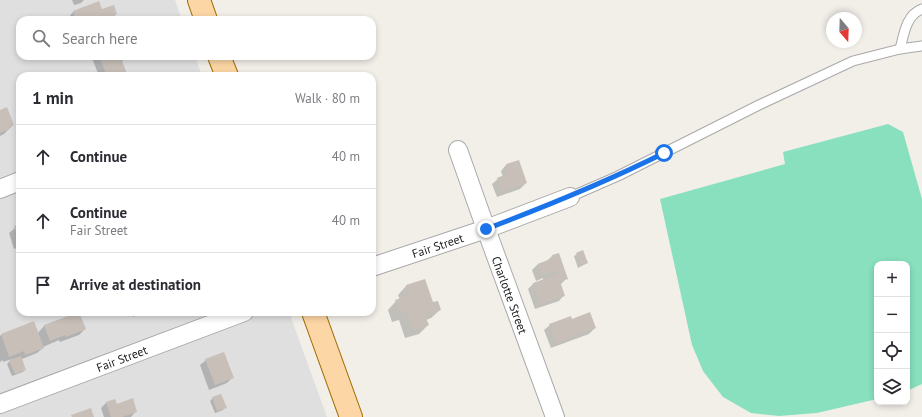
<!DOCTYPE html>
<meta charset="utf-8">
<style>
:root{--surface:#fff;--page:#f2f2f3;--text:#2b2b33;--muted:#7c7c81;--line:#e1e1e2}
body{margin:0;font-family:"PT Sans",sans-serif;background:var(--page);color:var(--text)}
.controls{position:absolute;right:12px;bottom:12px;display:grid;overflow:hidden;border-radius:8px;box-shadow:0 2px 6px #0003}
.controls button{width:36px;height:36px;display:grid;place-items:center;padding:0;border:0;border-bottom:1px solid var(--line);background:var(--surface);color:var(--text);font:20px sans-serif}
.compass{position:absolute;left:826px;top:12px;width:36px;height:36px;border-radius:50%;background:var(--surface);box-shadow:0 2px 6px #0003;rotate:161deg}
.stop{position:absolute;width:12px;height:12px;margin:-9px;border:3px solid #1a73e8;border-radius:50%;background:#fff}
.stop.end{background:#1a73e8;border-color:#fff;box-shadow:0 1px 4px #0008}
.list{margin:0;padding:0;list-style:none}
h2{display:flex;justify-content:space-between;align-items:center;height:52px;margin:0;padding:0 16px;font-size:17px}
h2 small{font-size:13px;font-weight:400;color:var(--muted)}
.list li{display:grid;grid-template-columns:26px 1fr auto;gap:12px;align-items:center;box-sizing:border-box;height:64px;padding:0 16px;border-top:1px solid var(--line)}
.list b{display:block;font-size:15px;white-space:nowrap}
.list p{margin:0;font-size:13px;white-space:nowrap;color:var(--muted)}
.list em{font-size:13px;font-style:normal;color:var(--muted)}
.icon{flex:none;width:22px;height:22px;fill:none;stroke:currentColor;stroke-width:2;stroke-linecap:round;stroke-linejoin:round}
.map{position:relative;flex:none;width:922px;height:417px;overflow:hidden}
.search{position:absolute;background:var(--surface);box-shadow:0 2px 6px #0003;left:16px;top:16px;width:360px;height:44px;display:flex;align-items:center;gap:10px;box-sizing:border-box;padding:0 14px;border-radius:12px;color:var(--muted);font-size:15px}
.panel{position:absolute;background:var(--surface);box-shadow:0 2px 6px #0003;left:16px;top:72px;width:360px;height:244px;border-radius:12px}
.map>svg:first-child{display:block}
.residential{fill:#e0dfdf}
.pitch{fill:#88e0be}
.shadow{fill:#0003}
.building{fill:#c7bfb8}
.lines{fill:none;stroke-linecap:round;stroke-linejoin:round}
.service-casing{stroke:#a9a9a9;stroke-width:11}
.minor-casing{stroke:#a9a9a9;stroke-width:20}
.primary-casing{stroke:#a06b00;stroke-width:24}
.service{stroke:#fff;stroke-width:9}
.minor{stroke:#fff;stroke-width:18}
.primary{stroke:#fcd6a4;stroke-width:22}
.route{stroke:#1a73e8;stroke-width:5}
.labels{text-anchor:middle;dominant-baseline:central;stroke-width:4;stroke-linejoin:round;paint-order:stroke}
.street-label{font-size:12px;fill:#222;stroke:#fff}
</style>
<div class="map">
<svg width="922" height="417" viewBox="0 0 922 417">
<rect width="100%" height="100%" fill="#f2efe9"/>
<polygon class="residential" points="0,0 175,0 182,20 20,20 20,56 195,56 202,76 20,76 20,312 289,312 327,417 0,417"/>
<polygon class="pitch" points="888,124 903,132 922,199 922,384 907,391 907,264 877,264 877,399 817,413 779,416 751,413 723,397 703,371 692,345 660,199 785,164 783,152"/>
<g class="shadow">
<polygon points="72,0 84,0 81,3 74,5"/>
<polygon points="99,3 102,11 116,14 112,18 113,20 68,20 68,18 73,12"/>
<polygon points="94,56 122,56 123,60 121,62 127,76 99,76 92,58"/>
<polygon points="0,111 13,125 4,134 0,136"/>
<polygon points="518,161 526,183 520,189 497,197 492,184 498,179 503,177 501,171 506,165"/>
<polygon points="20,224 20,247 14,249 9,233"/>
<polygon points="582,251 587,263 578,268 574,256"/>
<polygon points="558,254 567,278 560,285 564,295 559,301 535,309 528,289 533,284 543,280 543,278 536,281 532,270 538,264 547,261 552,256"/>
<polygon points="424,280 432,304 440,310 431,318 426,320 428,325 419,334 405,338 399,320 392,322 388,310 396,301 400,300 398,295 406,286"/>
<polygon points="131,312 144,312 133,317"/>
<polygon points="169,312 192,312 181,316 180,312 170,316"/>
<polygon points="79,314 85,329 79,335 60,342 59,340 43,347 43,348 37,353 22,359 25,369 23,372 12,376 7,364 12,359 3,362 3,360 0,362 0,336 1,335 34,323 38,333 44,326"/>
<polygon points="571,320 595,328 589,334 551,348 544,330 550,325"/>
<polygon points="206,360 233,377 227,383 209,390 200,365"/>
<polygon points="213,398 225,407 223,410 215,413 210,401"/>
<polygon points="106,403 117,405 136,411 131,417 104,417 101,408"/>
</g>
<g class="building">
<polygon points="99,1 102,9 114,5 117,14 113,16 114,20 76,20 73,11"/>
<polygon points="99,56 123,56 124,60 122,61 128,76 101,76 106,74"/>
<polygon points="7,107 14,125 9,127 10,129 0,133 0,110"/>
<polygon points="519,160 527,183 502,192 497,178 509,173 506,164"/>
<polygon points="20,224 20,245 14,226"/>
<polygon points="583,250 588,263 581,266 576,253"/>
<polygon points="559,253 568,279 560,281 565,296 541,304 533,283 558,274 557,270 542,275 538,264 553,258 552,255"/>
<polygon points="425,279 433,302 438,301 441,310 425,316 429,325 414,331 407,312 400,314 395,300 409,295 406,285"/>
<polygon points="79,312 86,329 66,337 65,335 50,341 44,325"/>
<polygon points="590,312 596,328 556,343 549,324 571,316 572,319"/>
<polygon points="34,321 44,348 25,355 24,351 9,357 1,334"/>
<polygon points="224,352 234,378 215,385 205,359"/>
<polygon points="21,356 26,370 15,374 9,360"/>
<polygon points="221,394 227,408 217,411 212,397"/>
<polygon points="133,398 137,412 122,417 111,417 106,402 115,399 117,404"/>
<polygon points="91,408 94,417 72,417 71,415"/>
</g>
<g class="lines">
<defs>
<g id="service">
<path d="M900 49C904 34 906 15 922 9"/>
<polyline points="570,197 618,176 759,105 853,61 900,49 922,46"/>
</g>
<g id="minor">
<path id="s1" d="M458 150 486 229 555 417"/>
<polyline points="0,189 20,181"/>
<path id="s2" d="M372 267 486 229 570 197"/>
<path id="s3" d="M0 404 244 312"/>
</g>
<g id="primary">
<polyline points="199,0 206,20"/>
<polyline points="219,56 227,76"/>
<polyline points="313,312 351,417"/>
</g>
</defs>
<use href="#service" class="service-casing"/>
<use href="#minor" class="minor-casing"/>
<use href="#primary" class="primary-casing"/>
<use href="#service" class="service"/>
<use href="#minor" class="minor"/>
<use href="#primary" class="primary"/>
</g>
<g class="lines">
<path class="route" d="M486 229C547 206 606 182 664 153"/>
</g>
<g class="labels">
<g class="street-label">
<text stroke="none"><textPath href="#s2" startOffset="69">Fair Street</textPath></text>
<text stroke="none"><textPath href="#s1" startOffset="154">Charlotte Street</textPath></text>
<text stroke="none"><textPath href="#s3" startOffset="130">Fair Street</textPath></text>
</g>
</g>
</svg>
<div class="controls">
<button>+</button>
<button>−</button>
<button><svg class="icon" aria-label="locate" viewBox="0 0 24 24"><circle cx="12" cy="12" r="6"/><path d="M12 2v4M12 18v4M2 12h4M18 12h4"/></svg></button>
<button><svg class="icon" aria-label="layers" viewBox="0 0 24 24"><path d="M12 4l9 5-9 5-9-5zM3 14l9 5 9-5"/></svg></button>
</div>
<svg class="compass" viewBox="-18 -18 36 36"><path d="M0-13l5 13h-10z" fill="#e53935"/><path d="M0 13l5-13h-10z" fill="#7c7c81"/></svg>
<div class="stop" style="left:664px;top:153px"></div>
<div class="stop end" style="left:486px;top:229px"></div>
<div class="search"><svg class="icon" aria-label="search" viewBox="0 0 24 24"><circle cx="10" cy="10" r="6"/><path d="M15 15l6 6"/></svg>Search here</div>
<section class="panel">
<h2>1 min<small>Walk · 80 m</small></h2>
<ul class="list">
<li><svg class="icon" aria-label="ahead" viewBox="0 0 24 24"><path d="M12 20V5M6 11l6-6 6 6"/></svg><div><b>Continue</b></div><em>40 m</em></li>
<li><svg class="icon" aria-label="ahead" viewBox="0 0 24 24"><path d="M12 20V5M6 11l6-6 6 6"/></svg><div><b>Continue</b><p>Fair Street</p></div><em>40 m</em></li>
<li><svg class="icon" aria-label="arrive" viewBox="0 0 24 24"><path d="M6 21V4h12l-3 4 3 4H6"/></svg><div><b>Arrive at destination</b></div></li>
</ul>
</section>
</div>
